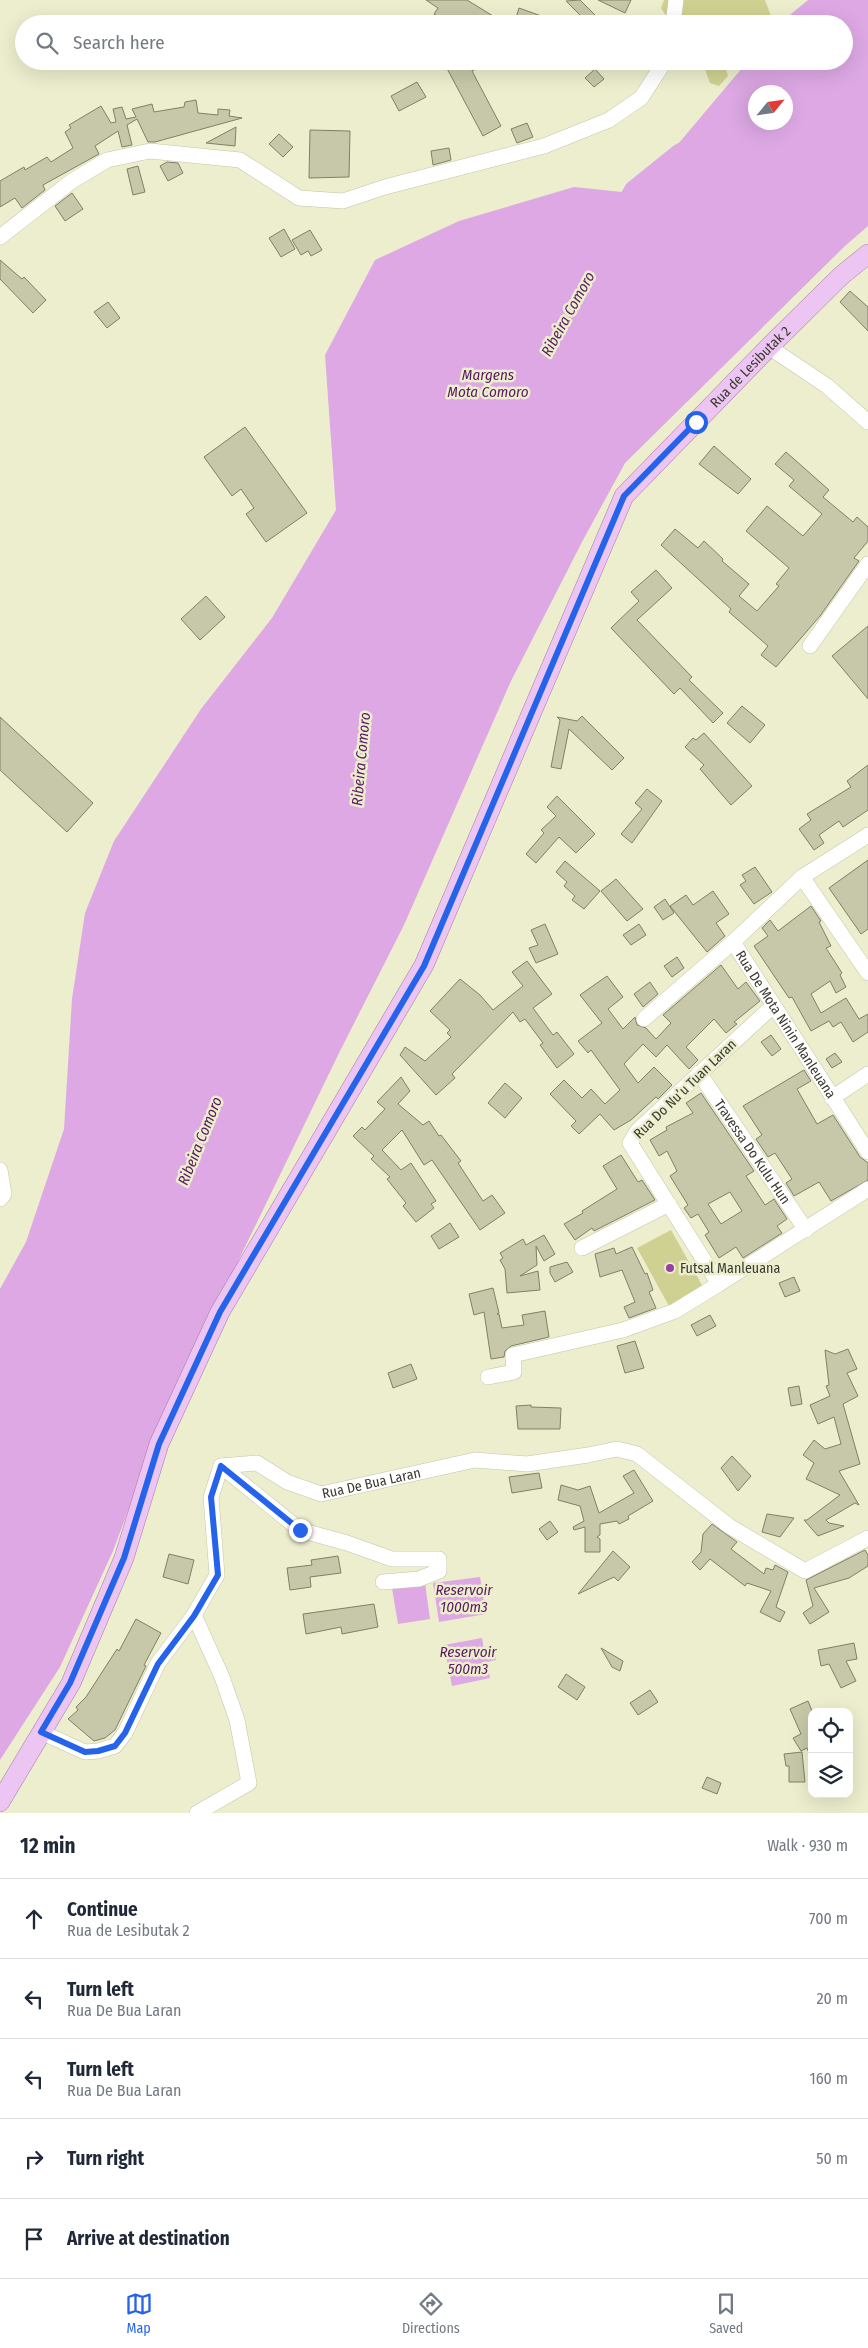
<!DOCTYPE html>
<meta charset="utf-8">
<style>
:root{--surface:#fff;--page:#f2f2f3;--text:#1f2937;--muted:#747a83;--line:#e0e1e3;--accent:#2563eb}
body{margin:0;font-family:"Fira Sans Condensed",sans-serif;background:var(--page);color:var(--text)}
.controls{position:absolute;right:15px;bottom:15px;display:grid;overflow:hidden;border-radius:10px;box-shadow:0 5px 20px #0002}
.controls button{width:45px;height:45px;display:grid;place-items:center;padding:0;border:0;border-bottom:1px solid var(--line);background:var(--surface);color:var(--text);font:25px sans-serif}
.compass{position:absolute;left:748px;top:85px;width:45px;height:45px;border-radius:50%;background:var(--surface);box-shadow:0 5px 20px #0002;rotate:61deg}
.stop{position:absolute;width:15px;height:15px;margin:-11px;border:4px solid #2563eb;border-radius:50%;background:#fff}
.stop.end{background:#2563eb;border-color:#fff;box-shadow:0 1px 5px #0008}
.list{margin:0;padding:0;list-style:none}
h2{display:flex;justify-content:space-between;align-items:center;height:65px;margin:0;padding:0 20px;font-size:21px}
h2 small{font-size:16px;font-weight:400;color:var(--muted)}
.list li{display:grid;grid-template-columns:32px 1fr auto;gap:15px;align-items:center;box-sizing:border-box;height:80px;padding:0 20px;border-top:1px solid var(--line)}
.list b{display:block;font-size:19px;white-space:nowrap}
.list p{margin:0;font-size:16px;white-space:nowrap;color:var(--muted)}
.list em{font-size:16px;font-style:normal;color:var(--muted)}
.icon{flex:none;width:28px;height:28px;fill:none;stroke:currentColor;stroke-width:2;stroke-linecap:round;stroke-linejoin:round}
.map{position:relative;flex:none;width:868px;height:1813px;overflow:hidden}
.search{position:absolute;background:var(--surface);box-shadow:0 5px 20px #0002;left:15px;right:15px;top:15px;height:55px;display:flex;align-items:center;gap:12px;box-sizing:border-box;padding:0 18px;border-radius:28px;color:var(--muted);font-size:19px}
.sheet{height:465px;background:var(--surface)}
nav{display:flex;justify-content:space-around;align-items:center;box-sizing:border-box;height:70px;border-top:1px solid var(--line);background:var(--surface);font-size:14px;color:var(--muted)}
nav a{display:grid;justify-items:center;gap:2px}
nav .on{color:var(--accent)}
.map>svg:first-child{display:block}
.green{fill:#cfd192}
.water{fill:#dda8e4;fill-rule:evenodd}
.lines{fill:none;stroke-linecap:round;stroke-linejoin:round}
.river{stroke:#dda8e4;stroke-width:25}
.building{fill:#c6c8a9;stroke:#808164;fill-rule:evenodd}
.minor-casing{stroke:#c4c6a7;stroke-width:16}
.major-casing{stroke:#a77ca8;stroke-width:20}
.minor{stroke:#fff;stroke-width:15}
.major{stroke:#edc5f2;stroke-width:19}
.route{stroke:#2563eb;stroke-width:6}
.poi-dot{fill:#9a3da6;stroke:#eceece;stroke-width:2}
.labels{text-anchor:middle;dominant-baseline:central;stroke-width:5;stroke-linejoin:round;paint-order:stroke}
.street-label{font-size:14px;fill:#3a3a2e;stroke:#eceece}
.poi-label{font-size:14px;fill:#3a3a2e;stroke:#eceece;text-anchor:start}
.water-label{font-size:15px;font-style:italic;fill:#591a61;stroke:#eceece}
</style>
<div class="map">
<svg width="868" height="1813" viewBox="0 0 868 1813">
<rect width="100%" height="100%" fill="#eceece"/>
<g class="green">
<polygon points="664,0 765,0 774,24 671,24 661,8"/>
<polygon points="702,61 738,61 725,66 728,76 719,86 710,83"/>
<polygon points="671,1230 703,1287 669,1306 637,1248"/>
</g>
<g class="water">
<path d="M808 0H868V226L845 246 625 463 582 542 511 681 404 925 339 1053 166 1410 113 1551 60 1667 0 1760V1289L26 1242 64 1129 72 999 85 913 114 841 201 709 272 618 336 510 325 355 375 260 459 221 574 187 651 195 657 169 748 61H844V24H779ZM756 92H786V122H756Z"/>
<polygon points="480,1577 486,1614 439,1622 433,1583"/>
<polygon points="425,1583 430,1619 398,1624 392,1588"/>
<polygon points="482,1638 484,1650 494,1648 496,1660 487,1662 490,1678 452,1686 444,1645"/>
</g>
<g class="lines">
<polyline class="river" points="618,223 636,192 682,155"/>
</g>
<g class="building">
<polygon points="426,0 467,0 506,24 448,24 434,14 438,8"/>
<polygon points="580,0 604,24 589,24 566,1"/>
<polygon points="598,0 631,0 625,13"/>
<polygon points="519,8 558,22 558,24 514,24"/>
<polygon points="443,61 492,61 472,71 501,126 483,136"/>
<polygon points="595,69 604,79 594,87 585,78"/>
<polygon points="417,82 426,97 399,111 391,96"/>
<polygon points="196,100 198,113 218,115 218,109 230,110 229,116 242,118 155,142 148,142 137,119 127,125 132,145 122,147 118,131 95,146 99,154 43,185 45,190 22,208 15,198 0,207 0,181 24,167 25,170 47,157 51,162 73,148 65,132 71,128 69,125 101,106 111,123 116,122 113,109 122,107 126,119 136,117 132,109 152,104 154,112 184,107 185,102"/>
<polygon points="527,123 533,137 517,143 511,129"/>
<polygon points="236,127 235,146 206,143"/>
<polygon points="310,130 350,131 349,177 309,178"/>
<polygon points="279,134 293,147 283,157 269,144"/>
<polygon points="449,148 451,160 433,165 431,151"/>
<polygon points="167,162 178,163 183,173 168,181 160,166"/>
<polygon points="138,166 145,192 133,195 127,169"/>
<polygon points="72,193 83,209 65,221 55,206"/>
<polygon points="284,229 295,249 281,257 269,238"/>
<polygon points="310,230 322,250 311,256 308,251 301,255 292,240"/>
<polygon points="0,260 22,279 24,277 46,300 33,313 0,279"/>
<polygon points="850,291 868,307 868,331 840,302"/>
<polygon points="108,302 120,318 107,328 94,312"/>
<polygon points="245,427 307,513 266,542 246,514 254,508 241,489 232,496 204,457"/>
<polygon points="714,446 751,479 738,494 699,464"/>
<polygon points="786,452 829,490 823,497 853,522 857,517 868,527 868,541 854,558 859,561 820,616 776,667 761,655 768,646 729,612 731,609 661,545 675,529 698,548 704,541 723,559 722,561 749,584 739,596 757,611 779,586 776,584 789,568 746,531 767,506 803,536 822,514 789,486 794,480 775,464"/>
<polygon points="656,570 672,588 637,620 692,677 689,680 723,713 713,723 680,688 674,694 611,628 639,601 631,592"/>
<polygon points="206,596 225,617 200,640 181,619"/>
<polygon points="868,626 868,699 832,656"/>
<polygon points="742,706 765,725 750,743 727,723"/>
<polygon points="582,716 624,758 612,770 569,729 561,769 551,767 560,720 557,717 577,721"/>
<polygon points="0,717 93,803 67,832 0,770"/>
<polygon points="704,733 752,786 731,805 700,769 704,765 685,747 693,738 696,740"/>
<polygon points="868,765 868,810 843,827 839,821 819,835 824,843 814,850 799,829 811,820 807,814 851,787 847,781"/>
<polygon points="647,789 662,801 632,843 621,834 642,809 635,803"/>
<polygon points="557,796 595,834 576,853 559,837 536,863 526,854 544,833 541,830 556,816 547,807"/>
<polygon points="868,860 868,929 861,934 829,888"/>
<polygon points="565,861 600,891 584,909 572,900 575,896 564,886 567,882 556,872"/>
<polygon points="755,867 772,892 754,904 740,885 746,881 742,875"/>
<polygon points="616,879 643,909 627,921 601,891"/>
<polygon points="713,891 729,914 716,923 725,936 707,952 670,906 686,895 693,905"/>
<polygon points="665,899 674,913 663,920 654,907"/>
<polygon points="811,906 821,921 819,922 831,946 826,948 842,973 840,975 846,987 836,993 830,981 811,994 821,1013 846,998 859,1019 868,1014 868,1032 853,1042 841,1022 833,1027 829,1021 811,1031 792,997 789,998 754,946 768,936 762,928 770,920 778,931"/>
<polygon points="545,924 558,954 536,963 529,948 538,945 531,930"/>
<polygon points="639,924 646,935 631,945 623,935"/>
<polygon points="677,957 684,968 672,977 664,966"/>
<polygon points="527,961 552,994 533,1008 553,1035 557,1032 574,1054 557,1068 540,1045 543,1043 525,1019 520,1022 513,1012 452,1074 455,1078 436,1095 400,1055 405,1047 425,1061 451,1037 447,1033 450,1030 430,1011 460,979 480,995 493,1010 523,986 512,972"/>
<polygon points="721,965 738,989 746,982 760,1001 734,1022 737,1024 726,1033 714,1019 686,1047 698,1060 689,1069 667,1045 656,1057 643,1044 624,1064 638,1083 654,1067 672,1085 658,1099 656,1097 631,1120 614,1130 600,1114 579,1134 571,1126 576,1121 550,1094 564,1080 582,1098 591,1089 605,1104 620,1090 591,1050 588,1053 578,1041 602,1023 580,995 607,976 623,997 608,1009 623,1029 635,1017 637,1025 646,1028 656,1039 671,1023 663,1015"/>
<polygon points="650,982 658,994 643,1007 634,994"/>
<polygon points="771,1035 781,1049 772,1056 761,1042"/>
<polygon points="835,1053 842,1062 832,1068 826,1059"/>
<polygon points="804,1070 811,1081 797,1089 817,1124 833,1115 860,1157 868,1163 868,1180 831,1201 819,1182 794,1196 786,1183 792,1179 775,1153 768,1157 756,1139 762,1135 743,1106"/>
<polygon points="401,1077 410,1091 398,1104 423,1125 429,1121 439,1136 441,1135 461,1161 458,1163 483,1201 492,1195 505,1213 480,1230 432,1160 424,1165 402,1130 382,1150 401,1170 411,1163 436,1201 431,1204 434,1208 416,1222 403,1206 406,1203 387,1179 390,1177 371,1159 374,1156 353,1136 362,1127 365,1130 385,1109 377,1102"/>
<polygon points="505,1083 522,1098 505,1118 488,1103"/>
<path d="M701 1093 754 1171 746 1176 765 1205 774 1199 787 1219 777 1226 782 1233 743 1258 736 1247 719 1258 705 1235 709 1232 698 1214 691 1218 684 1208 688 1205 670 1176 677 1171 667 1151 659 1156 650 1140 667 1130 666 1127 693 1113 686 1103ZM730 1192 742 1211 721 1224 708 1204Z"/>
<polygon points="621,1155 638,1182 642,1180 655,1200 594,1231 592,1228 575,1240 564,1224 583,1213 582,1211 617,1189 603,1166"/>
<polygon points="450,1223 459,1237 439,1249 431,1236"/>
<polygon points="544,1235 555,1254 544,1261 536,1246 537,1265 520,1276 538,1271 540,1290 507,1293 505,1269 500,1260 503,1258 500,1253 523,1239 526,1245"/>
<polygon points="632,1247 645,1274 647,1273 653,1290 649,1292 656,1308 629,1318 624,1307 635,1302 622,1270 600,1277 595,1254 614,1248 616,1254"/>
<polygon points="567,1262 573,1272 555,1282 550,1273 550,1267"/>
<polygon points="794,1277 800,1291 785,1297 779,1283"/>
<polygon points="493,1288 499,1313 497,1314 499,1314 502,1328 524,1325 522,1315 545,1311 549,1337 511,1346 505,1351 504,1357 491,1359 484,1312 474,1315 469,1294"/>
<polygon points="710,1315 716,1326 697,1336 691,1325"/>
<polygon points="635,1341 644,1368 625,1373 617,1346"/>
<polygon points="848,1349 857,1369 847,1373 858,1396 843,1404 860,1464 839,1471 859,1505 855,1503 826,1520 829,1523 844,1526 818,1536 804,1520 807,1520 840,1495 806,1479 814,1463 803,1455 814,1440 825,1449 841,1444 834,1417 818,1424 810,1405 830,1396 826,1386 829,1385 825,1350 835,1354"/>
<polygon points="411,1364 417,1379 393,1388 388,1373"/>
<polygon points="799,1386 802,1404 791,1406 788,1388"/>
<polygon points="531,1405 531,1407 561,1408 560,1429 518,1429 516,1406"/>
<polygon points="732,1456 751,1476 738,1491 721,1468"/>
<polygon points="634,1470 653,1501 628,1516 629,1519 619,1524 617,1521 600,1524 600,1535 597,1537 600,1539 600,1552 585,1552 585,1527 574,1530 573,1527 584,1521 580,1506 558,1500 561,1485 578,1490 590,1486 599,1513 634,1493 623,1476"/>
<polygon points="539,1473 542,1488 512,1493 509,1477"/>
<polygon points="767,1514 794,1518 780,1537 762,1532"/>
<polygon points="550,1521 558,1532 547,1540 539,1529"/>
<polygon points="712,1524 737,1542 731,1549 764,1574 766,1568 773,1570 775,1565 788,1572 776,1607 785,1612 780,1622 760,1612 771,1591 747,1583 745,1586 710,1559 700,1570 692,1562 701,1552 703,1534"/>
<polygon points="865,1550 868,1555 868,1566 849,1578 814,1588 829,1612 810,1624 803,1613 813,1606 806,1580"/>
<polygon points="613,1551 630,1567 618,1581 614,1577 578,1594"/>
<polygon points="169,1554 194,1560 188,1584 163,1577"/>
<polygon points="338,1556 341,1573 310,1577 311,1587 290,1590 287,1568 312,1565 311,1560"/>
<polygon points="374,1604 378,1627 342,1634 341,1627 306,1634 303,1614"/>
<polygon points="136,1619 161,1633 144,1665 146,1666 115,1730 105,1738 94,1741 68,1719 78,1710 76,1707 86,1697 117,1649 119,1651"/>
<polygon points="854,1643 857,1659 846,1661 856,1681 841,1688 829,1664 821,1666 818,1650"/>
<polygon points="601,1648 623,1661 620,1671 612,1667"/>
<polygon points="566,1674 585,1687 577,1700 558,1687"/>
<polygon points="650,1690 658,1702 638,1715 630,1703"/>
<polygon points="808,1701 812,1711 812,1760 807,1748 801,1751 793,1738 801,1734 790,1709"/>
<polygon points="802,1752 805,1782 789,1782 789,1766 786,1766 784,1754"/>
<polygon points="707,1777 721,1783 717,1794 702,1788"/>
</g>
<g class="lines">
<defs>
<g id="minor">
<polyline points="673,24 676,0"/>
<polyline points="0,237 72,181 107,160 150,151 240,160 299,198 343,201 385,187 544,146 609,120 641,98 665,61"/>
<polyline points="769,347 827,386 868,422"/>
<polyline points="810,646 868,564"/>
<path id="s1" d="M868 835 802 877 733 942 868 1152"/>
<polyline points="802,877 868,973"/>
<polyline points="773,1006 638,1130 630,1143 719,1284 868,1189"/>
<polyline points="644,1019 733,942"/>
<path id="s2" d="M699 1073 806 1230"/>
<polyline points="832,1098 868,1074"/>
<polyline points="0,1170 4,1194 0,1199"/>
<polyline points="582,1248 669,1204"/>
<polyline points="488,1377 514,1372 513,1355 623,1330 675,1311 719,1284"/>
<polyline points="221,1466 300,1530 347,1543 392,1559 439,1559 439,1571 419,1579 383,1582"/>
<polyline points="194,1615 222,1677 237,1720 249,1783 197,1813"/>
<path id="s3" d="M41 1732 85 1752 98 1751 115 1746 125 1733 158 1663 194 1615 217 1575 211 1497 221 1466 257 1463 287 1482 321 1494 475 1460 527 1464 588 1455 617 1449 637 1454 729 1526 805 1571 868 1538"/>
</g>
<g id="major">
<path id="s4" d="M0 1802 71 1683 124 1558 159 1444 220 1312 424 965 624 496 769 347 842 275 868 254"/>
</g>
</defs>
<use href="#minor" class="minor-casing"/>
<use href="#major" class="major-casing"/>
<use href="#minor" class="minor"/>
<use href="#major" class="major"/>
</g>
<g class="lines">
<polyline class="route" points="300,1530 221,1466 211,1497 218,1575 194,1616 158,1664 125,1733 115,1746 98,1751 85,1752 41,1732 70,1683 124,1558 159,1444 220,1312 424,966 624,496 696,422"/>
</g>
<circle class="poi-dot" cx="670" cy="1268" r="5"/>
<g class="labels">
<g class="street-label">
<text stroke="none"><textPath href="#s4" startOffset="1632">Rua de Lesibutak 2</textPath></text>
<text stroke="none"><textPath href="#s1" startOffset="271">Rua De Mota Ninin Manleuana</textPath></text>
<text transform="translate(685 1089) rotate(-44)">Rua Do Nu’u Tuan Laran</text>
<text stroke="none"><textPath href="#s2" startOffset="95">Travessa Do Kulu Hun</textPath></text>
<text stroke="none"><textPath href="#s3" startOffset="549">Rua De Bua Laran</textPath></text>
</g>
<g class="poi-label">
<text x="680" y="1268">Futsal Manleuana</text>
</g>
<g class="water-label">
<text transform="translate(568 314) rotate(-61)">Ribeira Comoro</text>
<text x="488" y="375">Margens<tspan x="488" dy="17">Mota Comoro</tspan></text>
<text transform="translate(361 759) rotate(-85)">Ribeira Comoro</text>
<text transform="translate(200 1141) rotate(-68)">Ribeira Comoro</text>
<text x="464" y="1590">Reservoir<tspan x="464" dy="17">1000m3</tspan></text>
<text x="468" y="1652">Reservoir<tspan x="468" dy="17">500m3</tspan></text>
</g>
</g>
</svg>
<div class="controls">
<button><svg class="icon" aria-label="locate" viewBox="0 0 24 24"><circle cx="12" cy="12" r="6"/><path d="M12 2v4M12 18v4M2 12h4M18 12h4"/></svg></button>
<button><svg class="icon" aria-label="layers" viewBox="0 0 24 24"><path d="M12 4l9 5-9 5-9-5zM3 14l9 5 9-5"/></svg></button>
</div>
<svg class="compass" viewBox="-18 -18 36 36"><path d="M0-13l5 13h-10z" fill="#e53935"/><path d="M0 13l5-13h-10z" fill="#747a83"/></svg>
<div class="stop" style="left:696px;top:422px"></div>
<div class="stop end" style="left:300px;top:1530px"></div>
<div class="search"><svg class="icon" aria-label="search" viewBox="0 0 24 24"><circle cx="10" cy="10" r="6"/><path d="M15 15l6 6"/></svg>Search here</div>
</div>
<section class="sheet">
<h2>12 min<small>Walk · 930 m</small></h2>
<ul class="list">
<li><svg class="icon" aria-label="ahead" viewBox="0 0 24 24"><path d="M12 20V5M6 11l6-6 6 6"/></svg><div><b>Continue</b><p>Rua de Lesibutak 2</p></div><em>700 m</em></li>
<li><svg class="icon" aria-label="left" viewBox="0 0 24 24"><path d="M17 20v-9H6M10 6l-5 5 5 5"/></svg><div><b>Turn left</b><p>Rua De Bua Laran</p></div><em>20 m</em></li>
<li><svg class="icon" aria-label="left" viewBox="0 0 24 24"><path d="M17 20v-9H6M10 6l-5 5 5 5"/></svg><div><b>Turn left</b><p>Rua De Bua Laran</p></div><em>160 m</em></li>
<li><svg class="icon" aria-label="right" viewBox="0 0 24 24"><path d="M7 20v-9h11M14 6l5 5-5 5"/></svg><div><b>Turn right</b></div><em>50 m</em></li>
<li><svg class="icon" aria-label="arrive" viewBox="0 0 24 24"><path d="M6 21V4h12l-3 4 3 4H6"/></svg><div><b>Arrive at destination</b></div></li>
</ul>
</section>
<nav>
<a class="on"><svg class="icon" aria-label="map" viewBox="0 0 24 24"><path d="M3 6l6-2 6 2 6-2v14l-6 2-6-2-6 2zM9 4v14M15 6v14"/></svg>Map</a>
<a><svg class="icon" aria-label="directions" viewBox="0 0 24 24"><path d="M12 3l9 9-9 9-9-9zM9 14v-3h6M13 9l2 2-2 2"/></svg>Directions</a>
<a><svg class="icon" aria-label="saved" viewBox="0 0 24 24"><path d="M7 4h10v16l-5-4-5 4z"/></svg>Saved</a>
</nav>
